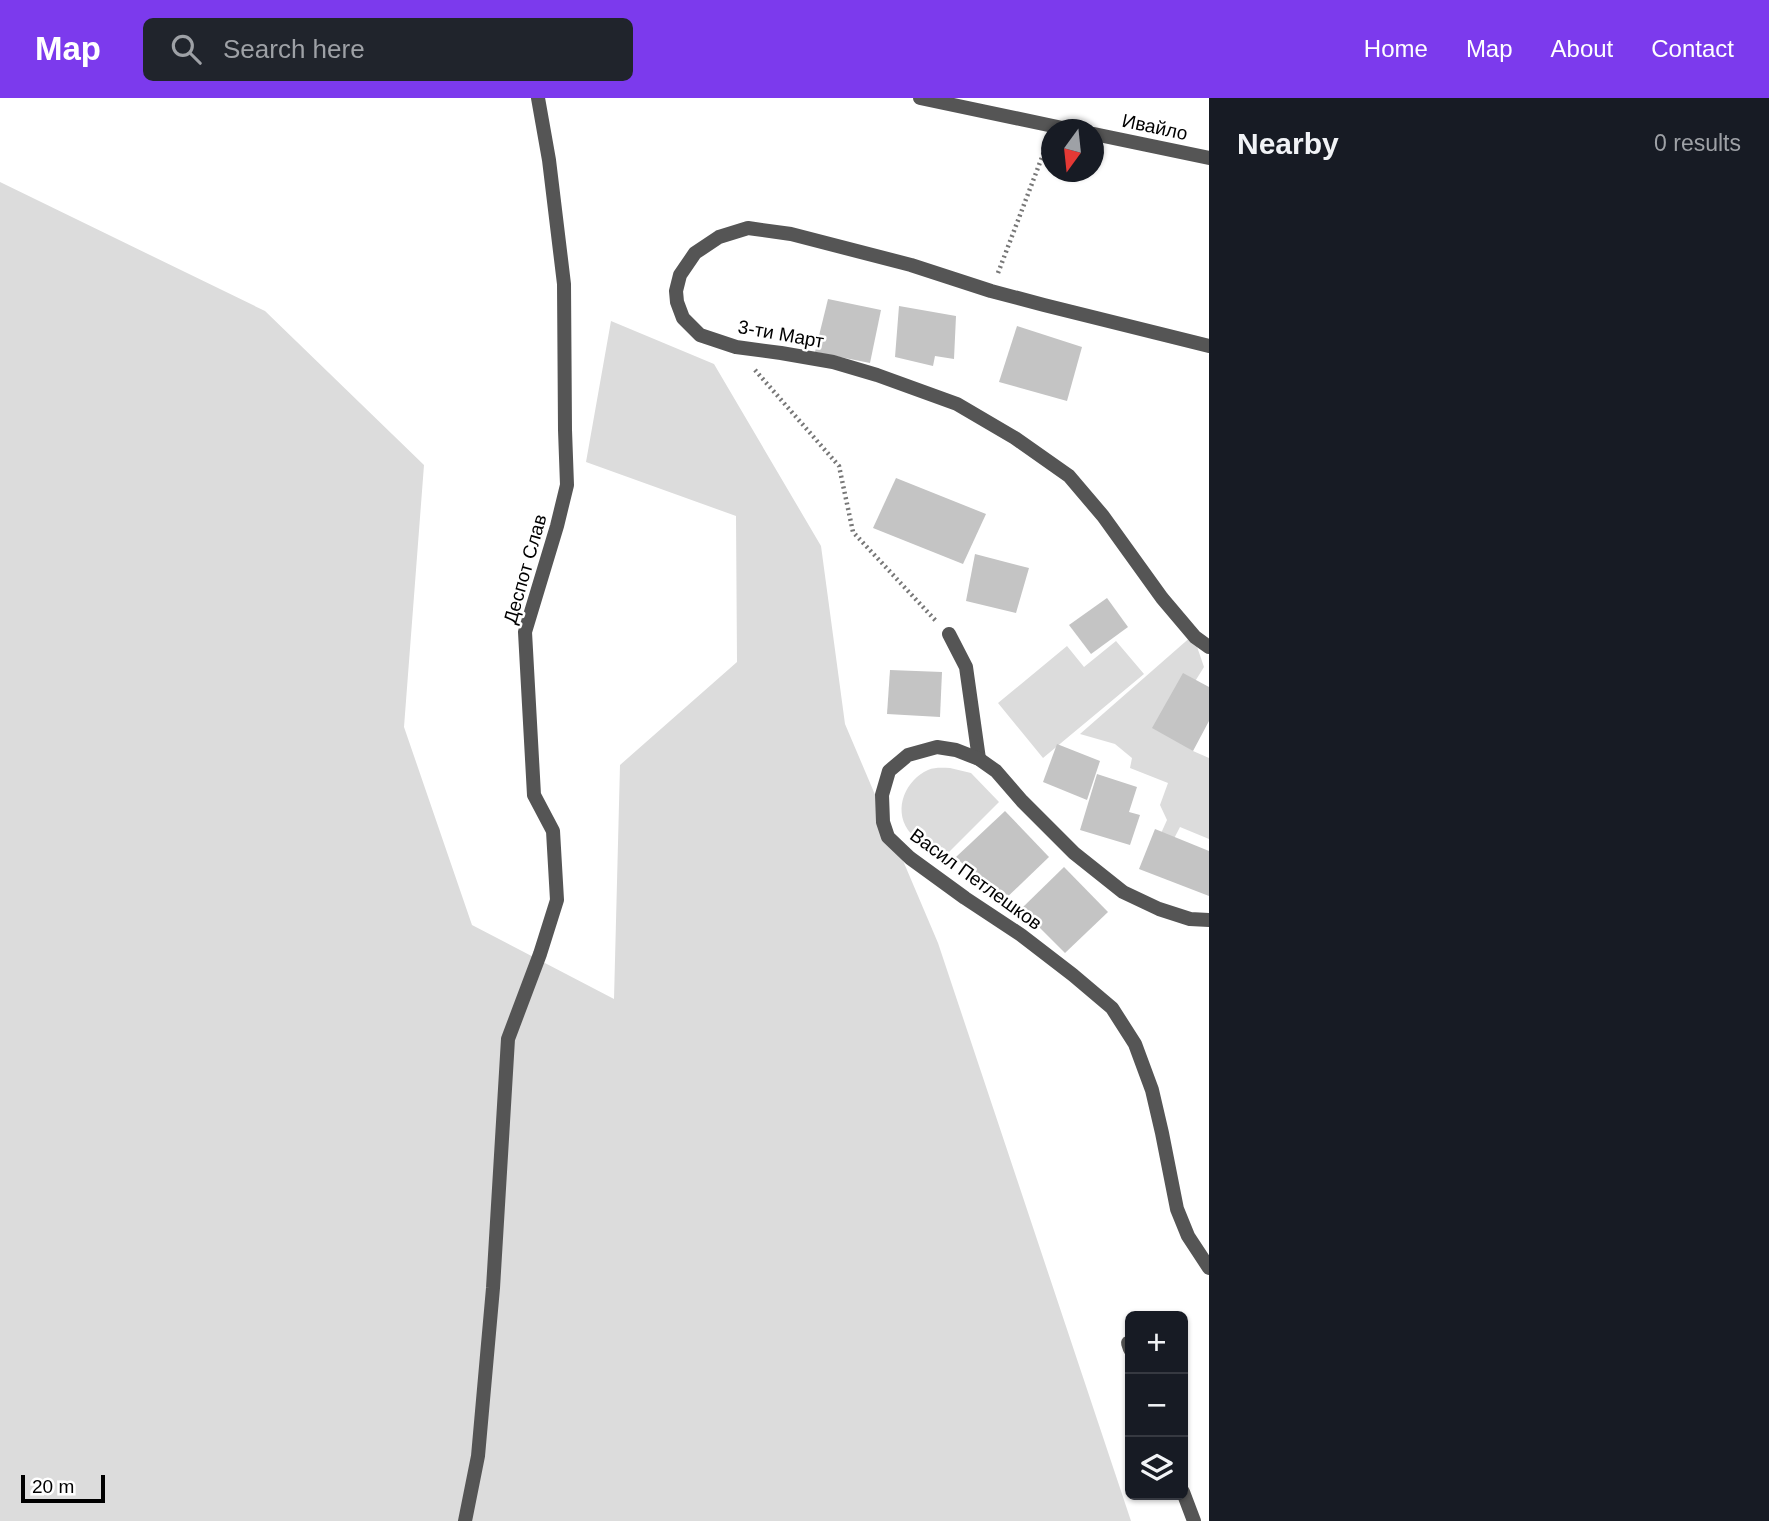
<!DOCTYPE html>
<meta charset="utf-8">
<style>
:root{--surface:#171b24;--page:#20242c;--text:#f1f3f6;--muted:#9ea1a6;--line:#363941;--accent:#7c3aed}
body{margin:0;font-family:Helvetica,sans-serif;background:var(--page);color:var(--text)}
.controls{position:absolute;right:21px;bottom:21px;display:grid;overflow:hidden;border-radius:10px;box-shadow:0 2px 5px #0004}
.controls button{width:63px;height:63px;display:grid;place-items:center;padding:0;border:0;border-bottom:2px solid var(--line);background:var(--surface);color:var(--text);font:35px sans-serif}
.compass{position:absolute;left:1041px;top:21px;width:63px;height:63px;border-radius:50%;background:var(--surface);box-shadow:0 2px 5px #0004;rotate:195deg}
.scale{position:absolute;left:21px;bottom:18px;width:84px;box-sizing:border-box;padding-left:7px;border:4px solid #000;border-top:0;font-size:19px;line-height:24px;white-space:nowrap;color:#000;-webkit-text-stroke:5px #fff;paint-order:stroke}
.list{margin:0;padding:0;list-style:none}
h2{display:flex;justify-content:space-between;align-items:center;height:91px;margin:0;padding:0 28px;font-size:30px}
h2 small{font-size:23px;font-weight:400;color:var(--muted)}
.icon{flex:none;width:38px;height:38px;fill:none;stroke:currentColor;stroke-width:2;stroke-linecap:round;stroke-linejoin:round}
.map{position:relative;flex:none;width:1209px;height:1423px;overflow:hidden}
header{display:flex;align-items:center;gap:42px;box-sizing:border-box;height:98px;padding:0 35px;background:var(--accent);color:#fff}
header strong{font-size:33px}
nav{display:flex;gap:38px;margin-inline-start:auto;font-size:24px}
.search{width:490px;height:63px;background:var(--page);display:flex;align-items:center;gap:18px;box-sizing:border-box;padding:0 24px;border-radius:10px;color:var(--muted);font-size:26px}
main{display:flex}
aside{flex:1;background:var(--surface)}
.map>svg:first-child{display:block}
.green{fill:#dcdcdc}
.building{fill:#c4c4c4}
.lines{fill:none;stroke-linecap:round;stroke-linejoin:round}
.path{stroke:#777;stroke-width:4.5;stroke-dasharray:2 3.5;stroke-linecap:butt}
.street{stroke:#555;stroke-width:14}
.labels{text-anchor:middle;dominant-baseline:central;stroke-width:5;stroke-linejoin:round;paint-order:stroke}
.street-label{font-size:19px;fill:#000;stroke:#fff}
</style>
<header>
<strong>Map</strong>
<div class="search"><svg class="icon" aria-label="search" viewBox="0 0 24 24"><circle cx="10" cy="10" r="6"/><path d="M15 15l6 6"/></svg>Search here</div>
<nav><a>Home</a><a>Map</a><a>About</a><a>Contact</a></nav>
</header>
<main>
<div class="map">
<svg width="1209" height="1423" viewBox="0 0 1209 1423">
<rect width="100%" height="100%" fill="#fff"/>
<g class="green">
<polygon points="0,84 265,213 424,367 404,629 472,827 614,901 620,667 737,564 736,418 586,364 611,223 714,266 821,448 845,626 938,845 1131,1423 0,1423"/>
<polygon points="1193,537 1204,569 1164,633 1193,653 1209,660 1209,741 1180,729 1166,756 1153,753 1167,722 1160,707 1168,685 1130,670 1132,660 1115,646 1080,636"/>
<polygon points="1116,543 1144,576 1043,660 998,605 1067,548 1084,569"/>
<path d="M950 670 971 675 999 704 940 763C930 753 916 743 908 732 893 710 906 682 928 672 935 669 943 670 950 670Z"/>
</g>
<g class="building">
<polygon points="828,201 881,212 870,265 815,254"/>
<polygon points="899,208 956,218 954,261 935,258 933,268 895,259"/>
<polygon points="1017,228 1082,249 1067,303 999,284"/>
<polygon points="896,380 986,416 963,466 873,430"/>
<polygon points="975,456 1029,470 1016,515 966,503"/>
<polygon points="1107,500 1128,529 1091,556 1069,527"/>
<polygon points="890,572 942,574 940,619 887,616"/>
<polygon points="1183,575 1209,589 1209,623 1193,653 1152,630"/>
<polygon points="1057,646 1100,663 1087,702 1043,684"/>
<polygon points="1097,676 1137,689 1129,714 1140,717 1130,747 1080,732"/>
<polygon points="1005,713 1049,759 1001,805 956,759"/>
<polygon points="1155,731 1209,753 1209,798 1139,771"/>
<polygon points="1064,769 1108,814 1065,855 1021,811"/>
</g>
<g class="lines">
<g class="path">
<polyline points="998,175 1047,46"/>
<polyline points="755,272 839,368 853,434 936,523"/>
</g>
<g class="street">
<polyline points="920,0 1072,32"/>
<polyline points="1094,36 1209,60"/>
<polyline points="1209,248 1044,207 991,193 911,167 791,136 748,130 719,139 695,155 680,177 676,193 677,204 683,220 700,237 736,249 781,255 833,264 877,277 957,306 1015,340 1069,378 1103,418 1162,500 1195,539 1209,549"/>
<polyline points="949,536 966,569 979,661"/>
<polyline points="1209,822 1190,821 1159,811 1123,794 1074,755 1022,703 996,673 979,661 956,652 937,649 908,657 889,673 882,697 883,724 888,739 910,760 965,800 1021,837 1073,877 1112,910 1135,946 1152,992 1162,1035 1177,1111 1188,1138 1209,1170"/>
<polyline points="1128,1245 1130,1251"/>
<polyline points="1183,1394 1194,1423"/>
<polyline points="465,1423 478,1358 493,1190 508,941 540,856 557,802 553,733 534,697 525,534 557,428 567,387 565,332 564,186 549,62 538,0"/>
</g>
</g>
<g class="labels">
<g class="street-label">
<text transform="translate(1155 29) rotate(12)">Ивайло</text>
<text transform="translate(781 236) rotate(10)">3-ти Март</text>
<text transform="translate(525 471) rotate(-74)">Деспот Слав</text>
<text transform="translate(976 781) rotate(36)">Васил Петлешков</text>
</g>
</g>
</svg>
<div class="controls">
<button>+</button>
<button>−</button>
<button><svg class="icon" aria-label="layers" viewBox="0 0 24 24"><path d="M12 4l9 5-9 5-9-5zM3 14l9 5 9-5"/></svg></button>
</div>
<svg class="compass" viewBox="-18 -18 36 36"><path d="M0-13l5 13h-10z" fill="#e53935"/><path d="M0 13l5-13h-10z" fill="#9ea1a6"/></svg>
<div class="scale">20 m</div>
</div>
<aside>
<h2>Nearby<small>0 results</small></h2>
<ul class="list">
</ul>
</aside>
</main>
